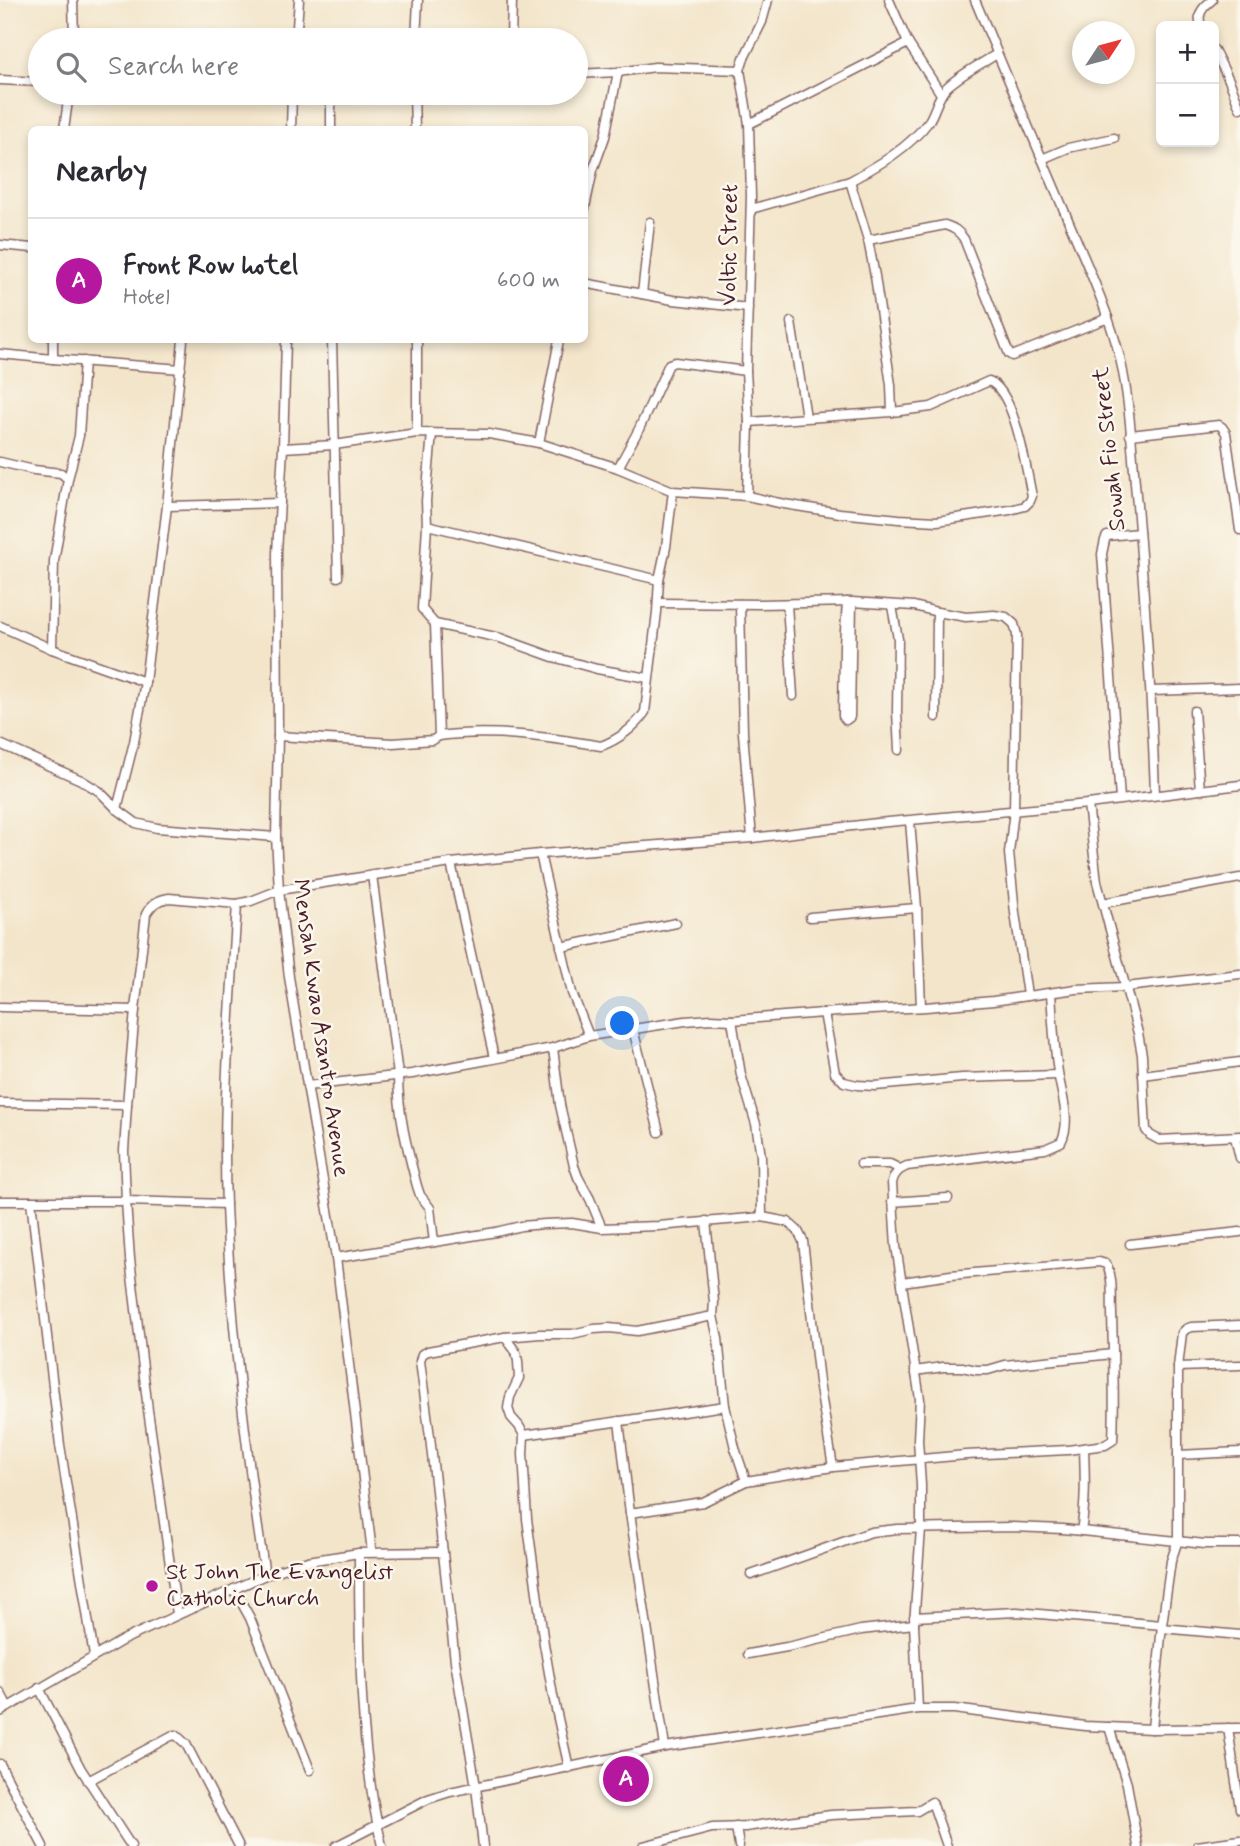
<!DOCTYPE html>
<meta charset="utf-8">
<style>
:root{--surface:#fff;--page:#f7f7f7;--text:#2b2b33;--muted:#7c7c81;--line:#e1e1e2;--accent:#b5179e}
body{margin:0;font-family:Mynerve,sans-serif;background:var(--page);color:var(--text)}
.controls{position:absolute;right:21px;top:21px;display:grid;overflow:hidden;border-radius:10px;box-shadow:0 4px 10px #0003}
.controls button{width:63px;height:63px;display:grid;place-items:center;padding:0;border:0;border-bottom:2px solid var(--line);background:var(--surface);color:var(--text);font:35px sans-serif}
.compass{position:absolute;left:1072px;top:21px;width:63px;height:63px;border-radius:50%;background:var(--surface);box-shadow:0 4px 10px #0003;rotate:54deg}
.you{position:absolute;left:623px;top:1024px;width:24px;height:24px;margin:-18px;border:5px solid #fff;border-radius:50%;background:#1a73e8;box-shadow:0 0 0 10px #1a73e833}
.badge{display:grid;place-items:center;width:46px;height:46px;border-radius:50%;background:var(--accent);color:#fff;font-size:23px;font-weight:700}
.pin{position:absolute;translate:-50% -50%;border:4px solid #fff;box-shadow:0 2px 7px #0006}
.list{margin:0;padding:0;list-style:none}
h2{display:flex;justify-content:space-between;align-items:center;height:91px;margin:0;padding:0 28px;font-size:30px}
h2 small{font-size:23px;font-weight:400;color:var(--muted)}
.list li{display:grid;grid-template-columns:46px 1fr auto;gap:21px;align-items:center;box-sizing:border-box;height:126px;padding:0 28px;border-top:2px solid var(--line)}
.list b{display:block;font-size:26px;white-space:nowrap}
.list p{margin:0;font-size:23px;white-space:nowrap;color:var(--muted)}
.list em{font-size:23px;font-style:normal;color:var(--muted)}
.icon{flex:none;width:38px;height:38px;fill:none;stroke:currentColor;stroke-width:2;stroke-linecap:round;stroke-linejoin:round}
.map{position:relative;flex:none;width:1240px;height:1846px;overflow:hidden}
.search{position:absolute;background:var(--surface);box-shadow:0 4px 10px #0003;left:28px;top:28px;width:560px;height:77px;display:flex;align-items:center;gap:18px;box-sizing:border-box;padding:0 24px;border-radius:38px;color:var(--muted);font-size:26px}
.panel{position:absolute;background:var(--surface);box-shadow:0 4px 10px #0003;left:28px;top:126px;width:560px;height:217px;border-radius:10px}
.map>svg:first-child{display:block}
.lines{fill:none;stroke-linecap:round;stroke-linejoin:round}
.minor-casing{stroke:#856463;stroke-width:11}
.minor{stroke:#fff;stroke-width:8}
.poi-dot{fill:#b5179e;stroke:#fbf7ec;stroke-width:2.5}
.labels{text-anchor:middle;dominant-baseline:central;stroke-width:5;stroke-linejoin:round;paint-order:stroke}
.street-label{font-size:23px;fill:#4a1f2b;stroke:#fbf7ec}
.poi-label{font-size:23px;fill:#4a1f2b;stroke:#fbf7ec;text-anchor:start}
</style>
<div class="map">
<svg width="1240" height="1846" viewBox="0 0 1240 1846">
<rect width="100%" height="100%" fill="#fbf7ec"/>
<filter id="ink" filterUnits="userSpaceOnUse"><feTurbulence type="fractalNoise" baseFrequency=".0143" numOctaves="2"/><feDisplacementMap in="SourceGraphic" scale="14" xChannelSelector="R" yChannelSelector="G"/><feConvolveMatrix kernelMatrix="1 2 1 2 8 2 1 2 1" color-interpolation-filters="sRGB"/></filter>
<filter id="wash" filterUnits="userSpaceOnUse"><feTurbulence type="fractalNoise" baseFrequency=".00686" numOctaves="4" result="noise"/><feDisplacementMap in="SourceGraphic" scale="28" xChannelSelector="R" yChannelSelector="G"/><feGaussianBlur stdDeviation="1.57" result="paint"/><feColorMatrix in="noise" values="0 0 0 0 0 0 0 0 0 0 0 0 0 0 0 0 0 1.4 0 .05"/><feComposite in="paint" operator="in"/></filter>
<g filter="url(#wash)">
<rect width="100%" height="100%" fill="#f3e5ca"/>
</g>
<g filter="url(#ink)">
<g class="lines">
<defs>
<g id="minor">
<polyline points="73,0 74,40"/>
<polyline points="889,0 908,43 941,94"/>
<path d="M975 0C1005 72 1035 143 1066 215 1085 261 1108 309 1120 358 1131 405 1132 457 1137 505 1145 602 1152 698 1155 795"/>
<path d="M1201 26C1197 14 1202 8 1212 0"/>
<polyline points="296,40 299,0"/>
<polyline points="416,40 418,0"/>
<polyline points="511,40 512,0"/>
<polyline points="1214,50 1229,80 1240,108"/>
<polyline points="576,74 618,72 655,67 740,70"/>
<polyline points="0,80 40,82"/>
<polyline points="414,93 415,130"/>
<polyline points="749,124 908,43"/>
<polyline points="64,130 69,93"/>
<polyline points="291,130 292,93"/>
<polyline points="331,130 331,93"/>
<polyline points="1042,159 1068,148 1114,138"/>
<path d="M850 181C879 165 909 148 929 121 936 110 937 97 947 87 961 74 981 64 997 54"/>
<polyline points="584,212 593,170 605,137 618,72"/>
<path d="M868 240 945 225C954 228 959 231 964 239L1009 354 1012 356 1108 318"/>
<polyline points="0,245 32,248"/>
<polyline points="584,283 673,300 748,308"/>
<polyline points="642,294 650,222"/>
<polyline points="791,322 806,417"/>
<polyline points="286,340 283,448 277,553 278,736 276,837 279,890 289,977 336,1258 372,1552"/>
<polyline points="332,340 338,577"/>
<polyline points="0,354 53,359 53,340"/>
<polyline points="53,359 181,369"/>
<polyline points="749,422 892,412 891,385 875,276 868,240 850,181 751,209"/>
<polyline points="417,433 417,340"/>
<polyline points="432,433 426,501 427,525 659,580"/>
<polyline points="1130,435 1219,425 1222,427 1226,433 1240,530"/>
<polyline points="539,443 559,340"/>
<path d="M283 448 334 445 417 433 489 434 539 443 618 468 673 491 747 496 784 504 840 513 899 519 937 521 1010 510 1025 506 1030 501 1032 496C1026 469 1015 391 989 381L931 407 892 412"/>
<polyline points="0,462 34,470 61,473 68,479 54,561 52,649"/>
<polyline points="618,468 639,429 669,364 675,362 746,371"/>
<polyline points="68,479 79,436 84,361"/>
<polyline points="747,496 749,422 746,371 751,197 749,124 740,70 744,58 762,22 768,0"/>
<polyline points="167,506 280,503"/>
<polyline points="847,602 844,645 843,716 846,720 850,717 852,602"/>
<polyline points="658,603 760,604 852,602 914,606 937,612 966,617 994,615 1006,617 1014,624 1017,635 1014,810 1009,853 1015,913 1027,995"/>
<polyline points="740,604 743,733 752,838"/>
<polyline points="787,604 793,696"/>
<polyline points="892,606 898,639 897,712 899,750"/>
<polyline points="435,624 500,638 553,657 597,669 648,678"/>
<polyline points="0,626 52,649 145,682 134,742 117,809"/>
<polyline points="145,682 167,506 183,340"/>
<polyline points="1152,691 1240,688"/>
<polyline points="1194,711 1200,790"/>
<polyline points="936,717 937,612"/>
<polyline points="278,736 393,743 433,740 439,736 435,624 422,609 427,525"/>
<path d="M439 736C493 729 548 737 601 746 618 740 635 727 645 712L657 612 659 580 666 547 673 491"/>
<polyline points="0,744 81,780 99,791 117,809 136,823 157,828 276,837"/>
<polyline points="1120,799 1102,554 1105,540 1107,536 1139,533"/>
<polyline points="1088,804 1097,882 1138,1033 1142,1055 1146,1130 1150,1135 1159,1140 1240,1136"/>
<polyline points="910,821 917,908 921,1007"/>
<polyline points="540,854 572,993 589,1036"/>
<polyline points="451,863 494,1058"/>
<path d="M372 875 398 1075C398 1114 407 1148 417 1186L420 1195 430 1208 434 1242"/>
<polyline points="1103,903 1240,878"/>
<path d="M237 904C231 1004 222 1105 226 1206 231 1329 246 1452 265 1575"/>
<polyline points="810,917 917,908"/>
<polyline points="561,947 676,923"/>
<polyline points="0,1007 135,1010"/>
<polyline points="824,1013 835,1073 844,1082 857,1085 875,1086 962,1078 1058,1075"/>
<polyline points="732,1020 741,1075 756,1124 761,1156 762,1217"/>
<polyline points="633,1029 659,1132"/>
<polyline points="553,1048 560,1105 574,1166 578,1177 590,1199 602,1228"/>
<polyline points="1143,1075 1240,1062"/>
<polyline points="307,1086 412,1074 553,1048 589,1036 685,1021 711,1019 732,1020 837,1012 926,1007 993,1001 1076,989 1126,987 1240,974"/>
<polyline points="0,1103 127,1105"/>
<polyline points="1235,1137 1240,1158"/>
<polyline points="861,1164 890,1164 900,1169"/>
<polyline points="0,1201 126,1201 226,1204"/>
<polyline points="31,1201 60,1445 94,1656"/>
<polyline points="892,1202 948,1198"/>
<polyline points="706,1221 714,1302 713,1316 718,1338 725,1406 735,1448 746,1481"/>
<polyline points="1130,1244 1240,1232"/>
<polyline points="336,1258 496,1232 521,1226 545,1224 572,1223 602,1228 658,1226 762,1217 788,1222 798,1231 803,1241 819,1382 833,1467"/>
<polyline points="505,1337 516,1352 518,1361 519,1378 510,1397 508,1408 511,1417 519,1426 524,1435 523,1454 527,1519 544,1644 553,1696 569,1768"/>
<polyline points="1178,1367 1240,1365"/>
<polyline points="915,1371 943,1367 962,1367 976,1370 988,1370 1005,1365 1113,1354"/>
<polyline points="619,1421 630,1513 665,1747"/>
<polyline points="524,1435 725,1406"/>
<polyline points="1178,1455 1240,1452"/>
<path d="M630 1513 703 1502 746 1481 833 1467 966 1455 1068 1450 1105 1445 1113 1440C1115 1397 1113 1355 1112 1313 1111 1298 1114 1277 1106 1264L1099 1262 951 1275 902 1282"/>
<path d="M1081 1531C1086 1503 1085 1477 1084 1449"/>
<path d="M359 1553C359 1651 360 1751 382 1846"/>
<polyline points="751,1575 871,1532 897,1529 1012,1527 1063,1529 1205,1544 1240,1544"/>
<polyline points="234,1589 250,1618 310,1770"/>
<path d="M177 1614 148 1410 130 1259 126 1201 124 1151 127 1105 135 1010 146 914C152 904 157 900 169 898L237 904 251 901 279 890 451 863 540 854 752 838 877 823 1088 804 1240 785"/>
<polyline points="914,1617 1017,1612 1162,1625"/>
<polyline points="1162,1628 1240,1635"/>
<polyline points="748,1654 787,1647 861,1630 914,1624"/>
<polyline points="39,1688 81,1769 131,1846"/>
<polyline points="0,1692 8,1707"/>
<path d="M918 1709 914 1624 921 1529V1485L918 1440 920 1399 896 1246 892 1183C894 1174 898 1170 907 1166L1045 1149 1061 1142C1072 1121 1061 1094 1058 1072 1054 1046 1053 1020 1051 994"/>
<polyline points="0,1712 123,1640 265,1575 308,1561 359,1553 443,1552"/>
<polyline points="1109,1727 1127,1784 1138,1846"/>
<polyline points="1228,1728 1240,1809"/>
<polyline points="1152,1729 1162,1625 1171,1561 1178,1540 1178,1367 1182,1333 1186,1329 1191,1327 1240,1325"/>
<polyline points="0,1764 43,1846"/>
<polyline points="88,1781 171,1736 176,1735 186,1744 239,1846"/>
<polyline points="736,1827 739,1846"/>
<polyline points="336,1846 428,1799 450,1792 665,1747 918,1709 954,1709 1085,1726 1152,1729 1240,1728"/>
<polyline points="483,1846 476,1787 455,1661 430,1437 420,1361 422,1354 428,1351 505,1337 540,1334 572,1334 594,1329 609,1328 637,1331 713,1316"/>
<polyline points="643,1846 712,1828 745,1827 831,1815 917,1811 932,1802 947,1846"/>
<polyline points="1197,1846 1240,1840"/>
</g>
</defs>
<use href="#minor" class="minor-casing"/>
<use href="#minor" class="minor"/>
</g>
</g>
<circle class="poi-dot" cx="152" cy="1586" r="7"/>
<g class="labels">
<g class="street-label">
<text transform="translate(730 245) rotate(-89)">Voltic Street</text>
<text transform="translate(1110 449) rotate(-96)">Sowah Fio Street</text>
<text transform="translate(320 1028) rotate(82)">Mensah Kwao Asantro Avenue</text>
</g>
<g class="poi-label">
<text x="166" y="1573">St John The Evangelist<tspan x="166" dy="26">Catholic Church</tspan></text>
</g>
</g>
</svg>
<div class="controls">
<button>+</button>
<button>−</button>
</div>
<svg class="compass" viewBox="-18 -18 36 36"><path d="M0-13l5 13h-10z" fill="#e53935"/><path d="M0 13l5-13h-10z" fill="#7c7c81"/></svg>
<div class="you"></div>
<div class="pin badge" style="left:626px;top:1779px">A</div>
<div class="search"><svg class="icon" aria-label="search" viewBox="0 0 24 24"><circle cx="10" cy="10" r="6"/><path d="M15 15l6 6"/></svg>Search here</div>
<section class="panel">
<h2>Nearby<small></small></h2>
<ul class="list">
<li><span class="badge">A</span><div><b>Front Row hotel</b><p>Hotel</p></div><em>600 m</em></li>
</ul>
</section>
</div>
